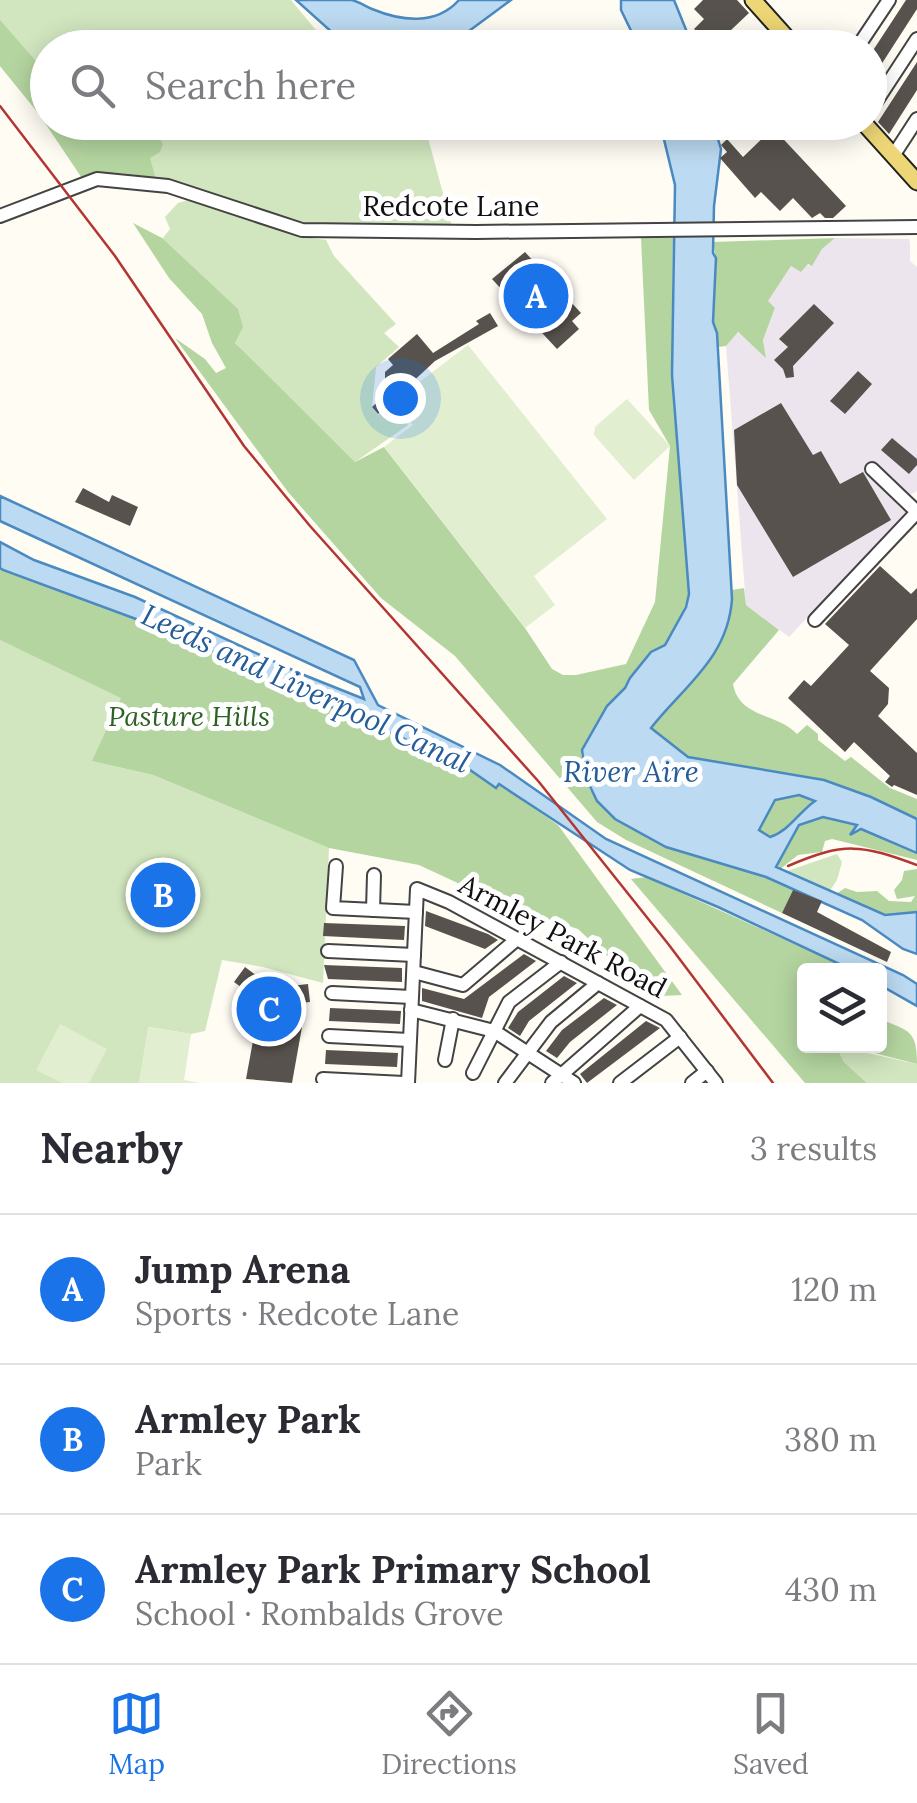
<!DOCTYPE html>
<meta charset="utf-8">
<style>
:root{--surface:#fff;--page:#f7f7f7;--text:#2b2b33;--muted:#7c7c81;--line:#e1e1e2;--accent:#1a73e8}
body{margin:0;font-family:Lora,serif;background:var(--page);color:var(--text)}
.controls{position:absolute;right:30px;bottom:30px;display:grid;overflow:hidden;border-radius:10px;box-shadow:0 5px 25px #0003}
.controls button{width:90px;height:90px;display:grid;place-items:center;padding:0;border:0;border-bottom:2px solid var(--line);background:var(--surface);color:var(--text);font:50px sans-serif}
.you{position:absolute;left:400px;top:398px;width:35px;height:35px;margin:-25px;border:8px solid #fff;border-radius:50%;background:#1a73e8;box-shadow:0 0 0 15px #1a73e833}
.badge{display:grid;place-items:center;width:65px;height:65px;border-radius:50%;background:var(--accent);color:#fff;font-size:32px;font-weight:700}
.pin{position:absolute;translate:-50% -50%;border:5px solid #fff;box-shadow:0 2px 10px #0006}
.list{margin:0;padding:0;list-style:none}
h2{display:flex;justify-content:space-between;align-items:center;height:130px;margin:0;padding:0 40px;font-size:42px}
h2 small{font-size:32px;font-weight:400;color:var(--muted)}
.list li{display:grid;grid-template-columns:65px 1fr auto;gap:30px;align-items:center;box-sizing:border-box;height:150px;padding:0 40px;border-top:2px solid var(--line)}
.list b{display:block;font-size:38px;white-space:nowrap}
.list p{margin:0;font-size:32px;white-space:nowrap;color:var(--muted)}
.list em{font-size:32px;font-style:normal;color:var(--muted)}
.icon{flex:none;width:55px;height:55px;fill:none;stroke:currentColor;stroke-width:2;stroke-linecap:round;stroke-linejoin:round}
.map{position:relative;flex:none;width:917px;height:1083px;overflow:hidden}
.search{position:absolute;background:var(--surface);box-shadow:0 5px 25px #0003;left:30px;right:30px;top:30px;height:110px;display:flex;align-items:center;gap:25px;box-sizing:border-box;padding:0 35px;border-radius:55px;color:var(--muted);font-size:38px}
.sheet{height:580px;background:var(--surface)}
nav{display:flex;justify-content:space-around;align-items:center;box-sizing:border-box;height:140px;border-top:2px solid var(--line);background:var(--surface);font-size:28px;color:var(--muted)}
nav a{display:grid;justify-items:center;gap:5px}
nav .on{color:var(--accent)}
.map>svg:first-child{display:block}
.industrial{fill:#ede5ed}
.green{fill:#d1e6bf}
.forest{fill:#b4d5a0}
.pitch{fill:#e2eed0}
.water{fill:#bcdaf1;stroke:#4a8ac1;stroke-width:2.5;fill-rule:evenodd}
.building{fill:#57524d}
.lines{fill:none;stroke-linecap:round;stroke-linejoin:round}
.minor-casing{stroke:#434343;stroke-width:16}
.major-casing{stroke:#212121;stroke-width:19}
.minor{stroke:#fff;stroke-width:12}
.major{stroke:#ecd675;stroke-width:15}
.rail{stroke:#b33634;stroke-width:2.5}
.labels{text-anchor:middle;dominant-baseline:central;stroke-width:10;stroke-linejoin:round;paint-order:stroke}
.street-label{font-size:28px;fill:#101010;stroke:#fff}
.park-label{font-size:28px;font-style:italic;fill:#2e6225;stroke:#fff}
.water-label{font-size:30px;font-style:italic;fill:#245d97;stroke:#fff}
</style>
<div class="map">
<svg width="917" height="1083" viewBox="0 0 917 1083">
<rect width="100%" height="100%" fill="#fefcf3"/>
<polygon class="industrial" points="835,238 909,239 910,243 910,261 917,267 917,491 910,495 917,500 789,637 746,605 726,346 737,332 766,357 763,340 775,309 767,302 791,266 812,265 822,249"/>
<g class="green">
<polygon points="0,0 291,0 315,29 353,47 48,48 48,122 424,123 452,227 301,224 170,181 100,173 82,178 39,114 0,66"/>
<polygon points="192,199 304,237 326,240 334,256 396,324 384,333 399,347 376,367 372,408 378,415 390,404 408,425 355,462 248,358 155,248 170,229 165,217 178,203"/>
<polygon points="0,640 122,697 93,761 153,775 329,848 323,983 263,967 222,960 205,1031 191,1034 149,1027 139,1083 0,1083"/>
<polygon points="837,854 842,862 837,880 829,892 784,872"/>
<polygon points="836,1046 917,1064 917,1083 867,1083 844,1062"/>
</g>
<g class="forest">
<path d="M0 20 47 74 48 122 90 123 96 130 113 123H150L163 144 160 152 150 158 156 180C130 172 108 170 82 178L39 114 0 66Z"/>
<polygon points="133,223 162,238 238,309 243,327 235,343 355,462 384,447 525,628 552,669 563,675 576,675 626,664 655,602 670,446 649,410 641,238 673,238 672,375 689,595 676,629 665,645 651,652 630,678 625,688 607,706 581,754 590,790 615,819 666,847 766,877 793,890 782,913 626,840 597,822 455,656 381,598 288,492 175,338 205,359 216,373 226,368 212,343 202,314 169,278"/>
<polygon points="835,238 822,249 812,266 808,264 801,272 791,266 768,301 775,308 763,340 766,358 738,332 726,346 718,347 713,322 716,258 713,242"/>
<polygon points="0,568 182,636 278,684 460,763 496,787 499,784 558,825 682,995 660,996 631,978 578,929 505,905 419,865 329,848 153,775 92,761 121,698 0,640"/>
<path d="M744 588 746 605 779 630 733 684C739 718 777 713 797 734L807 725 818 734V740L845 761 851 757 890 788 917 799V819L871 797 824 780 688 757 651 727C689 680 729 658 732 590Z"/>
<path d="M799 795 816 800C800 811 789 831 770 837L758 830 775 800Z"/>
<path d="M823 817 857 825 850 835 861 829 917 853V860L832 839 825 841 822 852 798 855 779 870 778 862C790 852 786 836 799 826 805 822 816 821 823 817Z"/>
<polygon points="917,869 917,912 913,913 885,915 836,894 845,888 857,892 877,891 889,901 911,902 915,896 897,899 894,890 902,880 904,871"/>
<polygon points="646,877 852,970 804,971 804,1046 836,1046 844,1062 867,1083 805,1083 631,879"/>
<path d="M880 1019C909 1031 917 1030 917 1064L847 1046H880Z"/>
</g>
<g class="pitch">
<polygon points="468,345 607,519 534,576 555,605 525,628 384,447 413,425 392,403"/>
<polygon points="627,399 670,446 634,480 594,435 595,427"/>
<circle cx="167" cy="882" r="21"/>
<polygon points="60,1024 107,1049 89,1083 62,1083 36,1070"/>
<polygon points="148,1027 191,1034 184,1080 200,1083 139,1083"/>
</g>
<g class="water">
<path d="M296 0C314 0 334 0 351 0 358 1 365 6 372 9 401 21 436 26 459 0H511L446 48 371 47 355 43 335 35Z"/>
<polygon points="621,0 674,0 693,47 639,47 621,10"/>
<path d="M660 123H713L721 149 714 206 713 253 716 258 713 322 717 333 732 599C728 658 684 686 651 728L688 757 824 780 871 797 917 819V853L861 829 850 835 857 825 823 817 799 825 776 867 885 915 917 912V954L903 949 862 920 766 877 666 847 615 819 597 801 586 778 582 750 607 706 625 688 630 678 651 652 665 645 686 607 689 594 672 375 675 185ZM799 795 815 801C799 812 789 831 770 837L759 830 775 800Z"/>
<polygon points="0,496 354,660 378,705 500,765 606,839 903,975 917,984 917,1006 880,985 880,971 852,970 718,907 630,870 499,784 496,788 460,763 278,684 182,636 3,570 0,568 0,542 34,560 135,597 299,673 364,699 360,687 0,521"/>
</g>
<g class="building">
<polygon points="703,0 737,0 749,13 712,48 694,29 704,19 694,9"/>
<polygon points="906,0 917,0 917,9 870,82 870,55"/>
<polygon points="917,62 917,90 889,134 878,122"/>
<polygon points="773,128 846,206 833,218 825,218 820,213 812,218 793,198 780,211 761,192 755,198 720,158 727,152 721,145 727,139 743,157"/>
<polygon points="525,252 581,313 572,321 579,329 557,349 492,279"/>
<polygon points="814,304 834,323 793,366 794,377 786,378 783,369 774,360 788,347 779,339"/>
<polygon points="490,313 498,326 435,361 378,414 372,407 393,387 385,379 385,372 393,365 388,359 417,334 433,353 479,324 476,321"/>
<polygon points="858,371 872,384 845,414 830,401"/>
<polygon points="781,403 813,455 821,451 840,484 863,472 891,520 793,577 737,485 734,430"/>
<polygon points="892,438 917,459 917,465 909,474 881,450"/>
<polygon points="83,488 109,502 112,495 138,507 130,526 75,502"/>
<polygon points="880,566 911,594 917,588 917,619 870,671 889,688 888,704 878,716 917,753 917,795 894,785 892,787 885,782 890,776 854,742 845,752 788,698 804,680 811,686 849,645 825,624"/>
<polygon points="793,890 822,901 817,912 891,952 887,962 782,913"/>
<polygon points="426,911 488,934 498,940 485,949 425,926"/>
<polygon points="324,923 405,926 404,940 323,936"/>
<polygon points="524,954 536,961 489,997 482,1018 422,1001 422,988 464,999"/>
<polygon points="324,965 402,968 402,982 328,979"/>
<polygon points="245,967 273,988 308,984 310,1002 274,1006 260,1001 234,982"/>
<polygon points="564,976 577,983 529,1021 520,1036 508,1028 518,1012"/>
<polygon points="604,998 617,1005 570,1042 557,1058 546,1051 562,1030"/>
<polygon points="330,1008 401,1011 400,1024 329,1021"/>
<polygon points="257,1019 302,1027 292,1083 246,1079"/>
<polygon points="646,1021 660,1028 587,1083 580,1074"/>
<polygon points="326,1050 398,1053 397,1067 325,1064"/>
</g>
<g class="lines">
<defs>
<g id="minor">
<polyline points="857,48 889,0"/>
<polyline points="870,111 917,39"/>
<polyline points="893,156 917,119"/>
<polyline points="0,216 97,179 168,186 302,230 476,232 917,227"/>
<polyline points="872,469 917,512"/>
<polyline points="815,620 917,512"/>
<polyline points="336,866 333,908 416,912"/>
<polyline points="373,910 374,875"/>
<polyline points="328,951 414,955"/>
<polyline points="414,972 463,985 517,939"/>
<polyline points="332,993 411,997"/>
<polyline points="411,1010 494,1031 574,1083"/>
<polyline points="329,1036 409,1040"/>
<polyline points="445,1060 453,1019"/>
<polyline points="473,1073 509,1002 561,962"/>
<polyline points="323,1079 404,1083"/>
<polyline points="408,1083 417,889 449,902 666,1020 716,1083"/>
<polyline points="505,1083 551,1022 598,983"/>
<polyline points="552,1083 640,1006"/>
<polyline points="620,1083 680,1037"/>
<polyline points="692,1083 707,1071"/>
</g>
<g id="major">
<polyline points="753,0 796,48"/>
<polyline points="863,122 917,182"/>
</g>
</defs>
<use href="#minor" class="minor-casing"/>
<use href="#major" class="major-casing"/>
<use href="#minor" class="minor"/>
<use href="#major" class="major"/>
<g class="rail">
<polyline points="0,106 115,256 244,446 310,526 539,782 669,945 773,1083"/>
<path d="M788 866C844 842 861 844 917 865"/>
</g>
</g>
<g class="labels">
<g class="street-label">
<text x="451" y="206">Redcote Lane</text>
<text transform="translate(563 936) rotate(28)">Armley Park Road</text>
</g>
<g class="park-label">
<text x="189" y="716">Pasture Hills</text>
</g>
<g class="water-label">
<text transform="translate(306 688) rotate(25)">Leeds and Liverpool Canal</text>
<text x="631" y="771">River Aire</text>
</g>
</g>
</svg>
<div class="controls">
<button><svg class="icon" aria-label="layers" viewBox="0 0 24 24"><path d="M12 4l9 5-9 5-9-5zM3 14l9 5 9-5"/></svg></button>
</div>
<div class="you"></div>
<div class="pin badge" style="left:536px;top:296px">A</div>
<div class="pin badge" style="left:163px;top:895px">B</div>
<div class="pin badge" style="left:269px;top:1009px">C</div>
<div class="search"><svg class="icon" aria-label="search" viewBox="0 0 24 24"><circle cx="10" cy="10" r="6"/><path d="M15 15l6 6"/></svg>Search here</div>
</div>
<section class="sheet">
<h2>Nearby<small>3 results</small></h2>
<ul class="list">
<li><span class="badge">A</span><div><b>Jump Arena</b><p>Sports · Redcote Lane</p></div><em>120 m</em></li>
<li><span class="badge">B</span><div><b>Armley Park</b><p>Park</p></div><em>380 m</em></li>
<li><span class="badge">C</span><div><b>Armley Park Primary School</b><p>School · Rombalds Grove</p></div><em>430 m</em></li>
</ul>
</section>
<nav>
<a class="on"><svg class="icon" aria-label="map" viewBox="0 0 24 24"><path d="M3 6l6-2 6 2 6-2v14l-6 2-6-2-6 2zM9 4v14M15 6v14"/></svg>Map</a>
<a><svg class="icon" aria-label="directions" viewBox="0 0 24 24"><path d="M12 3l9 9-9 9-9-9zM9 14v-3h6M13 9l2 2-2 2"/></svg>Directions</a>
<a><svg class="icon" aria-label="saved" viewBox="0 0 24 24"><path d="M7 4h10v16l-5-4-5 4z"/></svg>Saved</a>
</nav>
